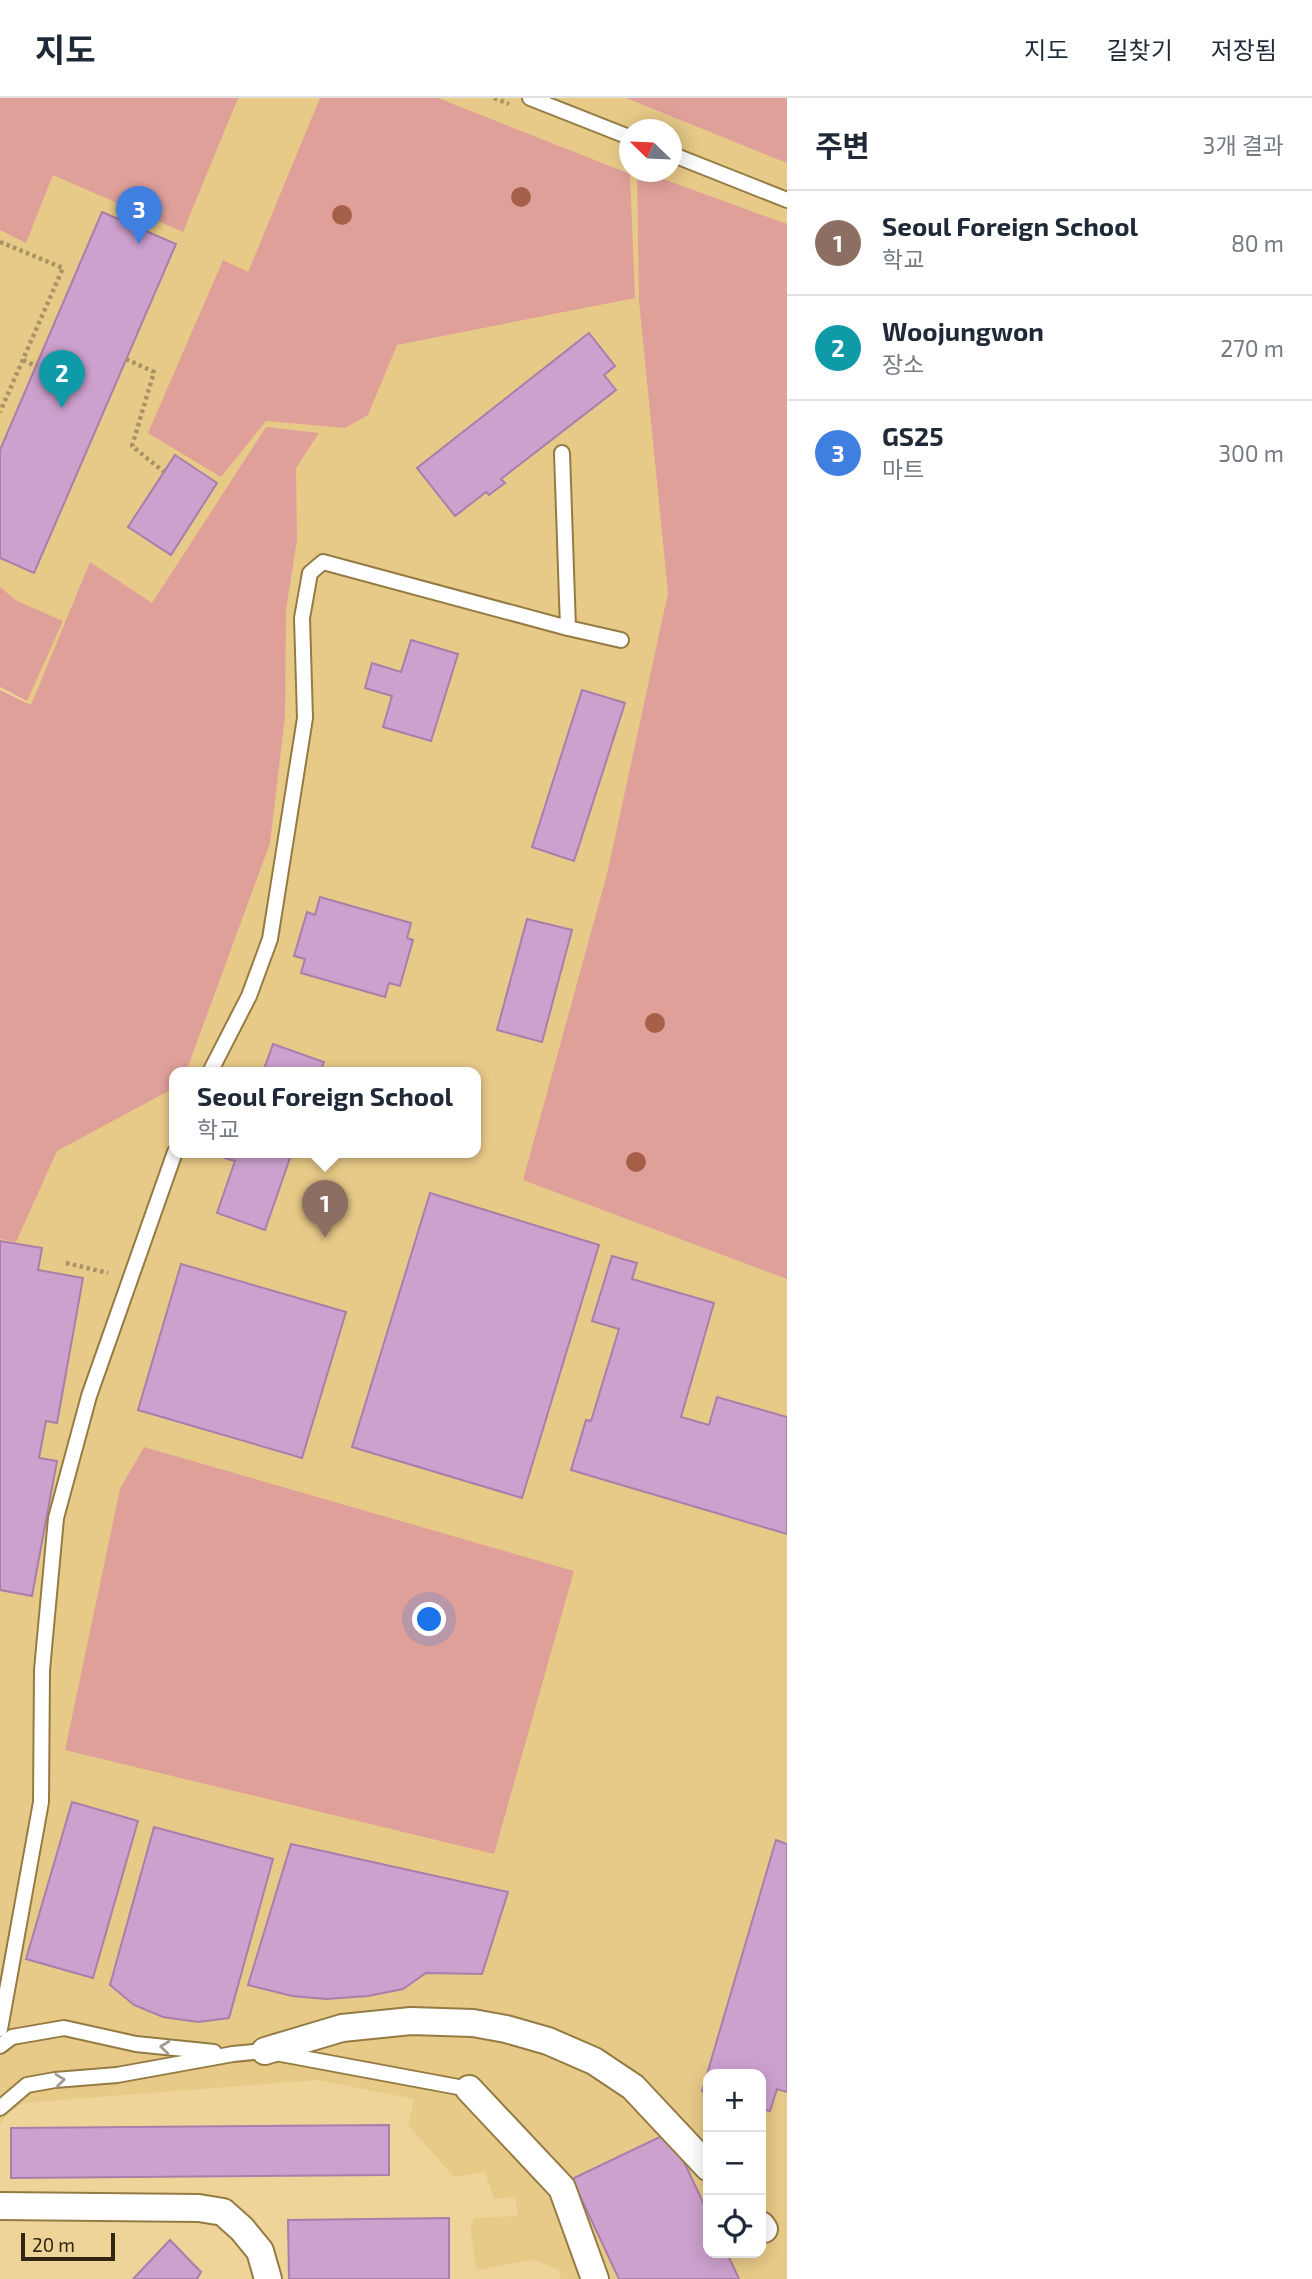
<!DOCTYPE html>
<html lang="ko">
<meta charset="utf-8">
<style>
:root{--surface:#fff;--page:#f6f6f7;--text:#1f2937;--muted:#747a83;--line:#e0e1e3;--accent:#ea580c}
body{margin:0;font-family:"Exo 2","Noto Sans KR",sans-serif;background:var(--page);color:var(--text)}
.controls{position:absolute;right:21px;bottom:21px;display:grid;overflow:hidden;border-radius:14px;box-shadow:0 4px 18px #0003}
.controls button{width:63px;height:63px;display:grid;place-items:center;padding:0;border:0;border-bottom:2px solid var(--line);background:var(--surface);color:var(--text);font:35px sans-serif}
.compass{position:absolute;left:619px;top:21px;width:63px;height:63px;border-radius:50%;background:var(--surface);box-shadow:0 4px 18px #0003;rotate:293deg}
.scale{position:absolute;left:21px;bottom:18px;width:94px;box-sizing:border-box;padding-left:7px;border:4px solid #30260f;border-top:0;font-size:19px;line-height:24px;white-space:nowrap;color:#30260f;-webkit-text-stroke:5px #efd499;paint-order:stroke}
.you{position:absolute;left:430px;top:1522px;width:24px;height:24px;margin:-18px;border:5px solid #fff;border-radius:50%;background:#1a73e8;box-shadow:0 0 0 10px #1a73e833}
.badge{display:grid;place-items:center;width:46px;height:46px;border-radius:50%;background:var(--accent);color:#fff;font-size:23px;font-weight:700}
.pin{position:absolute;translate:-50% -58px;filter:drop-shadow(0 2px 4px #0008)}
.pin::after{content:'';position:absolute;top:37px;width:24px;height:21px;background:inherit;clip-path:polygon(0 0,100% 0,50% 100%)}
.popup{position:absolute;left:169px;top:969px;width:312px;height:91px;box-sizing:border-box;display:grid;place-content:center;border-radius:14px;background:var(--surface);filter:drop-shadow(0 2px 5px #0005);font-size:23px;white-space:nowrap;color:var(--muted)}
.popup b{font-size:26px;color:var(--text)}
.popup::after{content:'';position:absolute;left:50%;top:100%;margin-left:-14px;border:14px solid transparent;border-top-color:var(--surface)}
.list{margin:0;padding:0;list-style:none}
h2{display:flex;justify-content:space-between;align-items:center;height:91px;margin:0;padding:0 28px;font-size:30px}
h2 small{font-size:23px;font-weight:400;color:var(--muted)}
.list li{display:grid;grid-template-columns:46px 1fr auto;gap:21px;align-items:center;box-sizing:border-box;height:105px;padding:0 28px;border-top:2px solid var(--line)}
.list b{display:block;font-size:26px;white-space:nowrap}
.list p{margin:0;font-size:23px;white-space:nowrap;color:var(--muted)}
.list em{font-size:23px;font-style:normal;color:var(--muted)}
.icon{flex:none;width:38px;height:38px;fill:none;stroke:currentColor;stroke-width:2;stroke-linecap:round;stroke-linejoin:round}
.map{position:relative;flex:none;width:787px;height:2181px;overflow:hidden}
header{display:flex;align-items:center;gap:42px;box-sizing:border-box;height:98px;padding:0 35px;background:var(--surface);border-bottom:2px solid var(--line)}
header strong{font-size:33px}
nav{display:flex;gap:38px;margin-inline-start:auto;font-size:24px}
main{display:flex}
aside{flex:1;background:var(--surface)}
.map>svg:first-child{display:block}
.built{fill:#e8ca88;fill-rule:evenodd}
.green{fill:#dfa099}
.building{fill:#cda1ce;stroke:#a97eaa;stroke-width:2}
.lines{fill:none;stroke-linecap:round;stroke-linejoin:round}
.service-casing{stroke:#947b43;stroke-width:18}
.minor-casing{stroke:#947b43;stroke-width:30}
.path{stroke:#a89365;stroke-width:4.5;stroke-dasharray:3.5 3.5;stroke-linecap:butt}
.service{stroke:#fff;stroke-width:14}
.minor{stroke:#fff;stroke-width:26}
.tree{fill:#a6604a}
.oneway{stroke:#a29d93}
</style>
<header>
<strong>지도</strong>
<nav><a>지도</a><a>길찾기</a><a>저장됨</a></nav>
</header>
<main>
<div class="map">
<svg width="787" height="2181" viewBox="0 0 787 2181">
<rect width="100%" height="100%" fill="#efd499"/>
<path class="built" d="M0 0H787V2181H561L558 2171 533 2162 477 2172 470 2131 474 2120 518 2118 515 2099 494 2101 485 2074 454 2079 408 2027 414 2001 318 1982 23 2005 6 2017 0 2027V792L34 549 0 537ZM629 32H671V74H629ZM174 974H476V1054H174ZM708 1976H761V2155H708Z"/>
<g class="green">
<polygon points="0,0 238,0 183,134 53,77 26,145 0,132"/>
<polygon points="320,0 438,0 630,76 635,200 397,247 368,317 345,330 266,323 221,379 148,335 223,162 248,174"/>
<polygon points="626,0 787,0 787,65"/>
<polygon points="637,74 644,74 787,126 787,1181 523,1082 607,776 668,495 639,203"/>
<polygon points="266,329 319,335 296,370 297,442 286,512 285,619 270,745 186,974 174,974 174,990 57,1053 16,1144 0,1141 0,592 31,607 90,464 152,505"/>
<polygon points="0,489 17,503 63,523 27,603 0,589"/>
<polygon points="144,1349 574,1473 494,1756 65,1652 120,1391"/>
</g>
<g class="building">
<polygon points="102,114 176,146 34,475 0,460 0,352"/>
<polygon points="589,235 615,268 604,277 616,292 501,381 505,385 489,397 486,394 455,418 417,370"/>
<polygon points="175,357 217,385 171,457 128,429"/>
<polygon points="411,542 458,556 431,643 383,629 392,598 365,590 372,565 401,574"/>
<polygon points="582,592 625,605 574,763 532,749"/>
<polygon points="320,799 411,825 407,840 413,842 400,888 389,885 385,899 301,875 305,861 294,858 307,814 315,817"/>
<polygon points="527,821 572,832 542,944 497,932"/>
<polygon points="273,946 324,964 320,974 263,974"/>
<polygon points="227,1054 292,1054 265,1132 217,1115 235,1063 225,1060"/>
<polygon points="430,1095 599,1147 522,1400 352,1349"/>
<polygon points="0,1143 42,1150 38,1172 83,1180 57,1325 46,1323 39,1360 57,1363 32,1498 0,1492"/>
<polygon points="612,1158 637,1165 632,1181 714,1205 681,1319 709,1327 717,1299 787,1319 787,1436 571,1372 586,1322 591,1323 619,1231 592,1223"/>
<polygon points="181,1166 346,1214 302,1360 138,1312"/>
<polygon points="72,1704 138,1723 93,1880 26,1861"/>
<polygon points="154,1729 273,1761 229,1920 198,1924 163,1919 134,1907 110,1887"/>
<polygon points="776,1742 787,1746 787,1994 777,1991 770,2013 761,2011 761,1976 708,1976 708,1995 702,1993"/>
<polygon points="291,1746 508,1794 482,1876 426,1875 403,1891 368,1898 326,1901 292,1898 248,1887"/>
<polygon points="389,2027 389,2077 11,2080 11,2030"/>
<polygon points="670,2034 708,2115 708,2155 727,2155 739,2181 619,2181 572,2081"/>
<polygon points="449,2120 449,2181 289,2181 288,2122"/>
<polygon points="170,2142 201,2174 197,2181 133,2181"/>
</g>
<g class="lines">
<defs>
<g id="service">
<polyline points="530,0 629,39"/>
<polyline points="671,56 787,102"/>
<polyline points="568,530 621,542"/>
<polyline points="210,974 249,898 270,841 305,620 302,520 310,475 323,464 568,530 562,355"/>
<polyline points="0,1931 41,1704 42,1572 56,1420 89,1298 175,1054"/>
<polyline points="0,1948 12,1939 64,1930 136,1946 214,1954"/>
<polyline points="0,2010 27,1987 55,1982 117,1977 233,1956 265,1953 469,1991"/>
</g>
<g id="minor">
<polyline points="265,1953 342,1930 411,1923 473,1925 506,1931 548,1943 594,1963 633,1989 708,2069"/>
<polyline points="469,1991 562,2090 595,2181"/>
<polyline points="0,2108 199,2110 223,2114 242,2131 260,2153 268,2181"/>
<polyline points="761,2127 764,2131"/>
</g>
</defs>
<use href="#service" class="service-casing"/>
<use href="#minor" class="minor-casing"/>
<g class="path">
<polyline points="494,0 509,6"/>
<polyline points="0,144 63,170 0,314"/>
<polyline points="126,261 154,274 132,348 164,374"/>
<polyline points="23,262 36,268"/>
<polyline points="66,1165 108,1175"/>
</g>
<use href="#service" class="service"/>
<use href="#minor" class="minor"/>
</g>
<g class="tree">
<circle cx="521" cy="99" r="10"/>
<circle cx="342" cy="117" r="10"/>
<circle cx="655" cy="925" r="10"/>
<circle cx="636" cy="1064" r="10"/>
</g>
<defs><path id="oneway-chevron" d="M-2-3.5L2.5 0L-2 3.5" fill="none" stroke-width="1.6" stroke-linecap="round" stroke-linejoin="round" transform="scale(1.75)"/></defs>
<g class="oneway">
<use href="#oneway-chevron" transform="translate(165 1949) rotate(-174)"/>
<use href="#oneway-chevron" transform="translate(60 1982) rotate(-7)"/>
</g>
</svg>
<div class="controls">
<button>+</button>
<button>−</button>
<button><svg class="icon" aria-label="locate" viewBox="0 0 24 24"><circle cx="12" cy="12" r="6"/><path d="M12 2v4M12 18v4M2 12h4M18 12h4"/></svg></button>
</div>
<svg class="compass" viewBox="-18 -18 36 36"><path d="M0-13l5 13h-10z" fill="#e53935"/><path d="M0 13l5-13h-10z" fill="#747a83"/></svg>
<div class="scale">20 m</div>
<div class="you"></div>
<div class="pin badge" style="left:325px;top:1140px;background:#8d6e63">1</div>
<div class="popup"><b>Seoul Foreign School</b>학교</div>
<div class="pin badge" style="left:62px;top:310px;background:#0f9aa8">2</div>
<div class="pin badge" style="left:139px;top:146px;background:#3f7fe0">3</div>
</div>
<aside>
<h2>주변<small>3개 결과</small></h2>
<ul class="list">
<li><span class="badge" style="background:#8d6e63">1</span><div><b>Seoul Foreign School</b><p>학교</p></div><em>80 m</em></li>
<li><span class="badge" style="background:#0f9aa8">2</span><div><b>Woojungwon</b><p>장소</p></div><em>270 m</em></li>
<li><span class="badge" style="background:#3f7fe0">3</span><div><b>GS25</b><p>마트</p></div><em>300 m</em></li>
</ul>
</aside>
</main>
